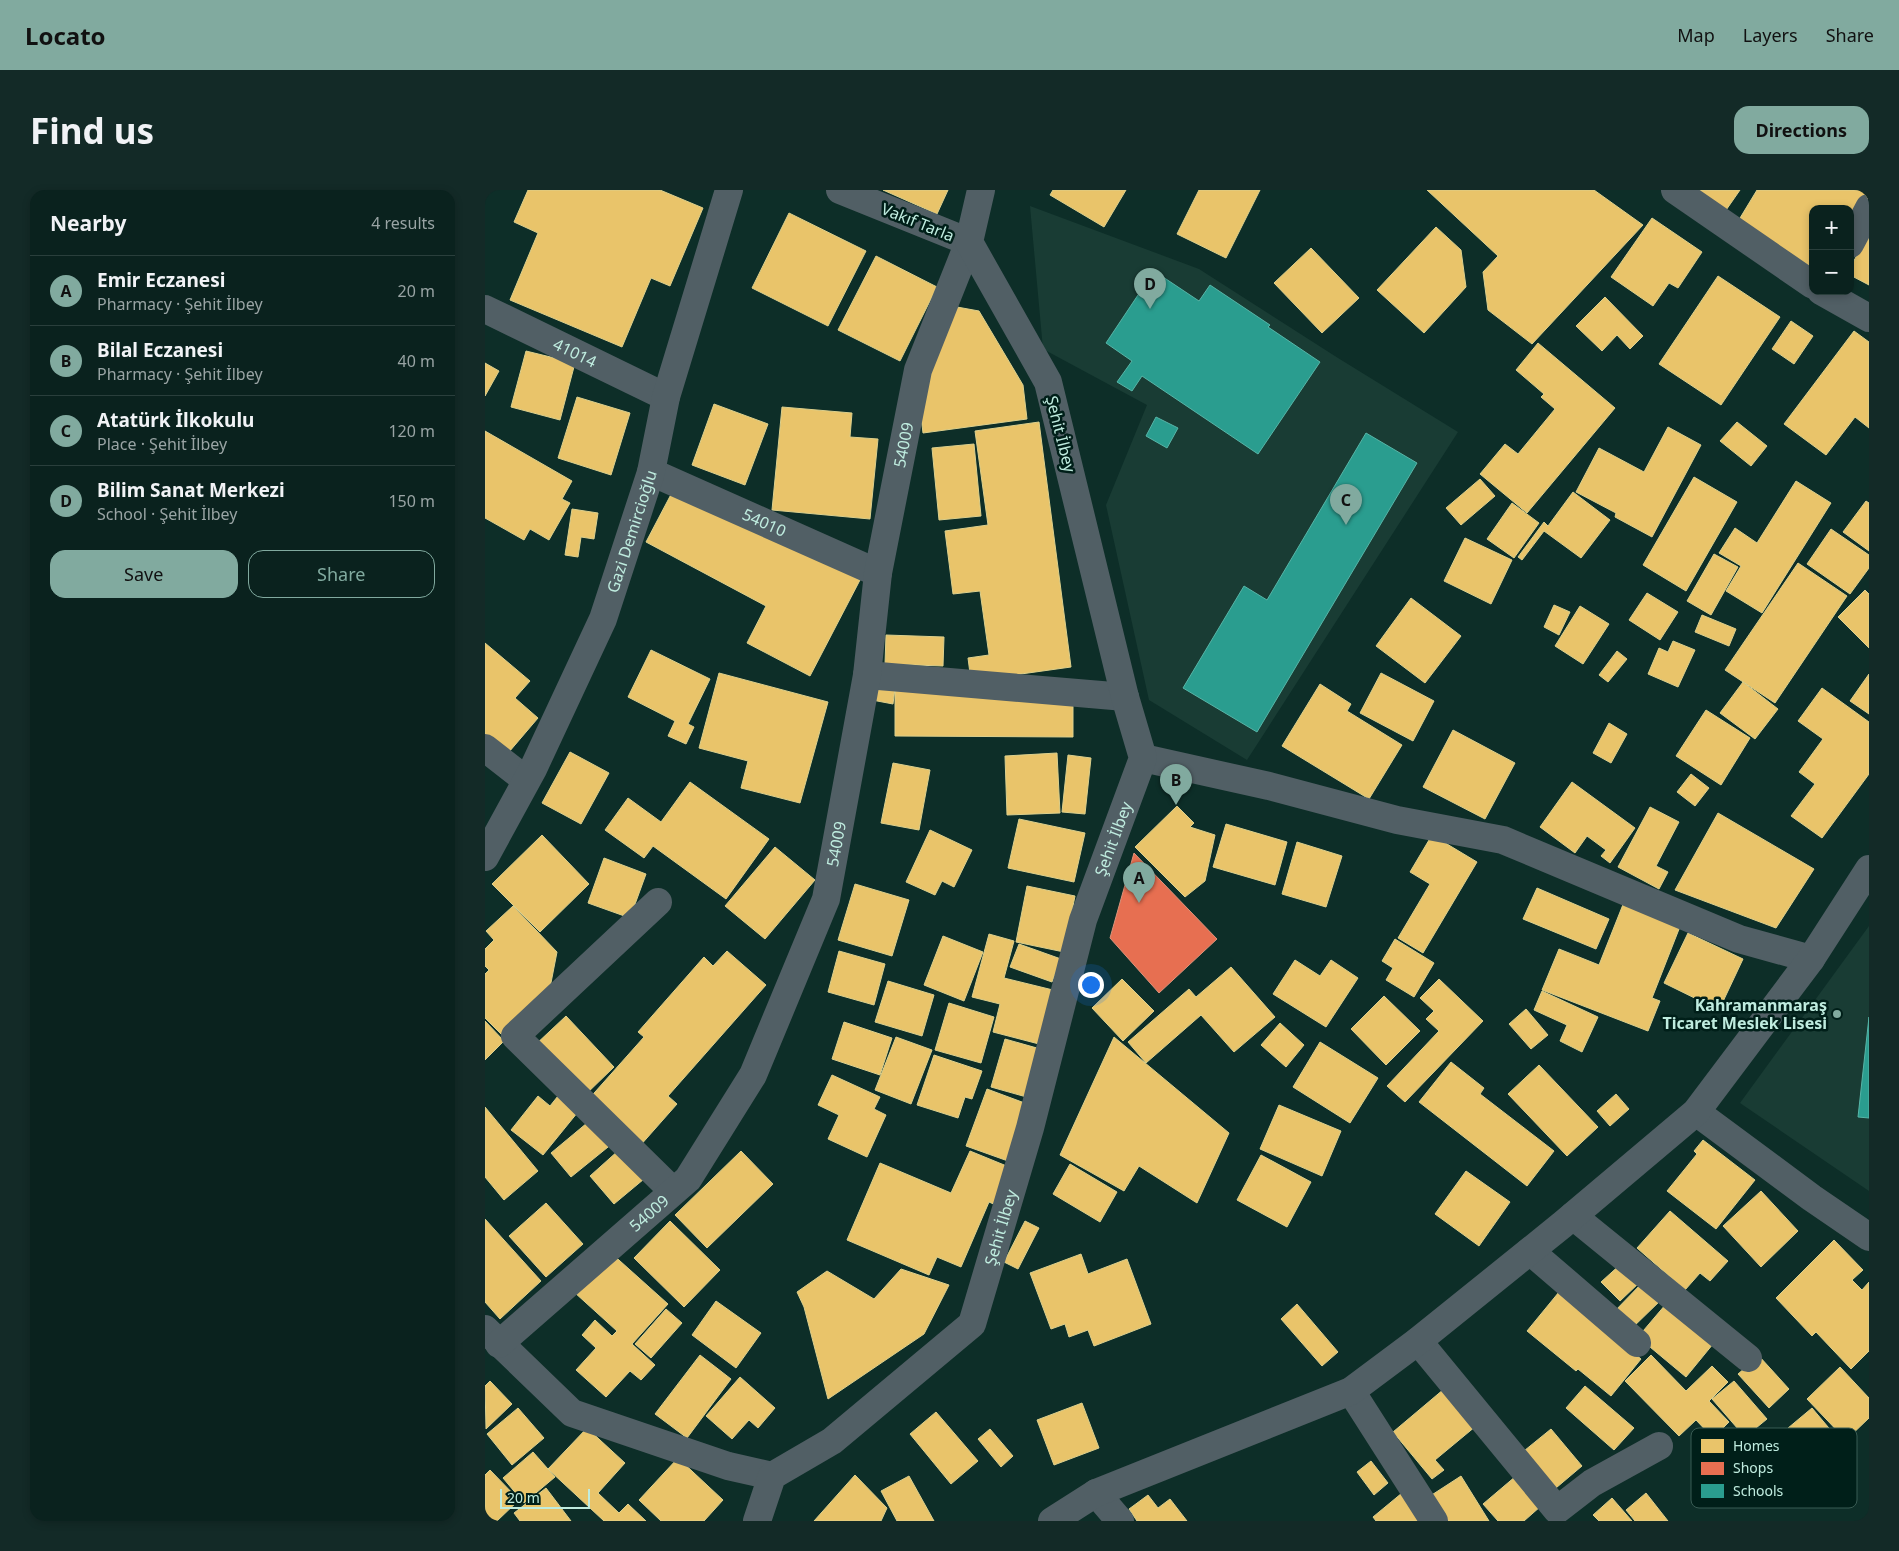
<!DOCTYPE html>
<meta charset="utf-8">
<style>
:root{--surface:#0a221e;--page:#132a27;--text:#f1f3f6;--muted:#99a4a4;--line:#2a3f3c;--accent:#81aa9f}
body{margin:0;font-family:"Noto Sans",sans-serif;background:var(--page);color:var(--text)}
.controls{position:absolute;right:15px;top:15px;display:grid;overflow:hidden;border-radius:10px;box-shadow:0 2px 8px #0003}
.controls button{width:45px;height:45px;display:grid;place-items:center;padding:0;border:0;border-bottom:1px solid var(--line);background:var(--surface);color:var(--text);font:25px sans-serif}
.scale{position:absolute;left:15px;bottom:12px;width:90px;box-sizing:border-box;padding-left:5px;border:2px solid #bfecdf;border-top:0;font-size:14px;line-height:18px;white-space:nowrap;color:#bfecdf;-webkit-text-stroke:4px #001f19;paint-order:stroke}
.you{position:absolute;left:605px;top:794px;width:18px;height:18px;margin:-12px;border:4px solid #fff;border-radius:50%;background:#1a73e8;box-shadow:0 0 0 8px #1a73e833}
.badge{display:grid;place-items:center;width:32px;height:32px;border-radius:50%;background:var(--accent);color:#111;font-size:16px;font-weight:700}
.pin{position:absolute;translate:-50% -41px;filter:drop-shadow(0 1px 2px #0008)}
.pin::after{content:'';position:absolute;top:26px;width:18px;height:15px;background:inherit;clip-path:polygon(0 0,100% 0,50% 100%)}
.list{margin:0;padding:0;list-style:none}
h2{display:flex;justify-content:space-between;align-items:center;height:65px;margin:0;padding:0 20px;font-size:21px}
h2 small{font-size:16px;font-weight:400;color:var(--muted)}
.list li{display:grid;grid-template-columns:32px 1fr auto;gap:15px;align-items:center;box-sizing:border-box;height:70px;padding:0 20px;border-top:1px solid var(--line)}
.list b{display:block;font-size:19px;white-space:nowrap}
.list p{margin:0;font-size:16px;white-space:nowrap;color:var(--muted)}
.list em{font-size:16px;font-style:normal;color:var(--muted)}
.actions{display:flex;gap:10px;padding:15px 20px}
.actions a{flex:1;padding:11px 0;border:1px solid var(--accent);border-radius:15px;text-align:center;font-size:18px;color:var(--accent)}
.actions .main{background:var(--accent);color:#111}
.map{position:relative;flex:none;width:1384px;height:1331px;overflow:hidden;border-radius:15px}
header{display:flex;align-items:center;gap:30px;box-sizing:border-box;height:70px;padding:0 25px;background:var(--accent);color:#111}
header strong{font-size:24px}
nav{display:flex;gap:28px;margin-inline-start:auto;font-size:18px}
.intro{display:flex;align-items:center;justify-content:space-between;box-sizing:border-box;height:120px;padding:0 30px}
h1{margin:0;font-size:35px}
.button{padding:12px 22px;border-radius:15px;background:var(--accent);color:#111;font-size:18px;font-weight:700}
main{display:flex;gap:30px;padding:0 30px}
aside{flex:1;background:var(--surface);border-radius:15px;box-shadow:0 2px 8px #0003}
.map>svg:first-child{display:block}
.built{fill:#193c34}
.homes{fill:#e9c46a;stroke:#dcd08d}
.shops{fill:#e76f51;stroke:#db947c}
.schools{fill:#2a9d8f;stroke:#57b5a7}
.lines{fill:none;stroke-linecap:round;stroke-linejoin:round}
.minor{stroke:#515f65;stroke-width:28}
.poi-dot{fill:#81aa9f;stroke:#001f19;stroke-width:2}
.labels{text-anchor:middle;dominant-baseline:central;stroke-width:5;stroke-linejoin:round;paint-order:stroke}
.street-label{font-size:16px;fill:#bfecdf;stroke:#001f19}
.poi-label{font-size:16px;font-weight:bold;fill:#bfecdf;stroke:#001f19;text-anchor:end}
.key{fill:#001f19;stroke:#395c54;stroke-width:1}
.key-label{font-size:14px;fill:#bfecdf}
</style>
<header>
<strong>Locato</strong>
<nav><a>Map</a><a>Layers</a><a>Share</a></nav>
</header>
<div class="intro"><h1>Find us</h1><a class="button">Directions</a></div>
<main>
<aside>
<h2>Nearby<small>4 results</small></h2>
<ul class="list">
<li><span class="badge">A</span><div><b>Emir Eczanesi</b><p>Pharmacy · Şehit İlbey</p></div><em>20 m</em></li>
<li><span class="badge">B</span><div><b>Bilal Eczanesi</b><p>Pharmacy · Şehit İlbey</p></div><em>40 m</em></li>
<li><span class="badge">C</span><div><b>Atatürk İlkokulu</b><p>Place · Şehit İlbey</p></div><em>120 m</em></li>
<li><span class="badge">D</span><div><b>Bilim Sanat Merkezi</b><p>School · Şehit İlbey</p></div><em>150 m</em></li>
</ul>
<div class="actions"><a class="main">Save</a><a>Share</a></div>
</aside>
<div class="map">
<svg width="1384" height="1331" viewBox="0 0 1384 1331">
<rect width="100%" height="100%" fill="#0d2e28"/>
<g class="built">
<polygon points="545,16 714,79 853,168 973,242 762,570 664,510 621,315 662,215 558,159"/>
<polygon points="1384,736 1384,1001 1255,913"/>
</g>
<g class="homes">
<polygon points="43,0 175,0 218,18 185,96 166,88 137,157 25,110 53,43 29,32"/>
<polygon points="398,0 463,0 452,24"/>
<polygon points="568,0 641,0 619,37 565,5"/>
<polygon points="714,0 775,0 741,68 692,44"/>
<polygon points="942,0 1109,0 1158,35 1047,154 1003,120 998,82 1013,66"/>
<polygon points="1205,0 1255,0 1239,23"/>
<polygon points="1272,0 1384,0 1384,6 1365,37 1365,19 1328,19 1328,78 1252,33"/>
<polygon points="304,23 381,61 343,136 267,98"/>
<polygon points="1167,28 1217,62 1193,98 1184,93 1168,116 1126,87"/>
<polygon points="951,37 976,60 981,97 939,143 892,100"/>
<polygon points="1384,43 1384,95 1365,85 1365,78"/>
<polygon points="826,58 874,108 837,143 789,93"/>
<polygon points="391,66 452,97 415,171 353,140"/>
<polygon points="1233,86 1295,127 1236,215 1174,174"/>
<polygon points="1120,107 1158,146 1145,159 1132,145 1117,161 1091,136"/>
<polygon points="472,117 494,121 538,195 542,229 438,243 434,210"/>
<polygon points="1306,131 1328,146 1309,174 1287,159"/>
<polygon points="1369,141 1384,152 1384,238 1370,227 1341,265 1299,234"/>
<polygon points="1053,153 1130,218 1042,323 995,284 1020,254 1033,264 1070,219 1056,207 1059,204 1031,180"/>
<polygon points="41,161 90,173 75,230 26,217"/>
<polygon points="0,173 14,181 0,206"/>
<polygon points="92,207 145,223 126,285 73,268"/>
<polygon points="229,214 283,234 260,295 207,275"/>
<polygon points="297,217 367,223 365,247 393,249 385,329 287,320"/>
<polygon points="554,232 586,477 486,491 483,468 504,465 495,401 468,404 460,341 503,335 490,241"/>
<polygon points="1252,232 1282,256 1266,276 1235,251"/>
<polygon points="1183,237 1216,255 1167,347 1130,327 1131,323 1091,302 1114,258 1159,282"/>
<polygon points="0,241 87,291 77,309 85,313 64,350 45,339 39,350 0,328"/>
<polygon points="489,254 496,326 454,330 447,258"/>
<polygon points="1209,287 1252,312 1201,401 1158,375"/>
<polygon points="995,289 1010,306 976,335 961,318"/>
<polygon points="1311,291 1346,313 1277,423 1241,401 1256,376 1234,363 1250,338 1272,353"/>
<polygon points="192,293 375,390 325,486 262,453 281,416 161,352"/>
<polygon points="1088,302 1125,330 1096,368 1059,341 1037,370 1033,367 1059,332 1063,336"/>
<polygon points="1381,311 1384,313 1384,361 1358,342"/>
<polygon points="1027,313 1054,333 1029,368 1002,349"/>
<polygon points="87,319 113,323 109,349 96,347 93,367 80,365"/>
<polygon points="1346,339 1384,365 1384,378 1365,404 1322,374"/>
<polygon points="980,348 1027,370 1006,414 959,391"/>
<polygon points="1229,364 1253,377 1226,425 1202,411"/>
<polygon points="1313,373 1362,406 1290,513 1240,480"/>
<polygon points="1380,400 1384,404 1384,458 1353,427"/>
<polygon points="1162,403 1193,422 1175,450 1144,430"/>
<polygon points="926,408 976,446 940,493 891,456"/>
<polygon points="1069,415 1085,422 1074,445 1059,437"/>
<polygon points="1095,416 1124,434 1098,474 1070,456"/>
<polygon points="1217,425 1251,439 1244,456 1210,442"/>
<polygon points="401,445 459,447 458,476 400,474"/>
<polygon points="1188,451 1210,460 1193,497 1163,484 1174,458 1183,462"/>
<polygon points="0,453 45,491 30,508 53,528 18,569 0,553"/>
<polygon points="166,460 225,489 203,534 209,537 201,554 183,546 190,531 143,507"/>
<polygon points="1132,461 1142,469 1123,492 1114,485"/>
<polygon points="234,483 343,512 315,613 256,598 263,571 214,558"/>
<polygon points="896,483 949,511 928,551 875,523"/>
<polygon points="1384,484 1384,524 1365,511"/>
<polygon points="1258,492 1293,519 1270,549 1235,523"/>
<polygon points="390,494 410,498 408,514 387,510"/>
<polygon points="835,494 866,514 862,521 917,555 884,609 797,556"/>
<polygon points="1337,498 1384,532 1384,584 1337,648 1306,626 1330,594 1314,582 1338,549 1313,531"/>
<polygon points="410,500 588,509 588,547 410,546"/>
<polygon points="1221,520 1265,548 1236,595 1191,566"/>
<polygon points="1124,533 1142,544 1126,573 1108,563"/>
<polygon points="968,540 1030,573 1000,629 938,597"/>
<polygon points="85,562 124,583 96,634 57,613"/>
<polygon points="572,563 575,623 522,625 520,566"/>
<polygon points="583,565 606,568 600,624 577,622"/>
<polygon points="408,573 445,580 434,640 396,633"/>
<polygon points="1206,584 1224,598 1210,616 1192,602"/>
<polygon points="205,592 284,649 241,709 168,656 159,668 120,640 143,608 176,632"/>
<polygon points="1087,592 1150,638 1125,673 1116,666 1121,660 1102,646 1090,663 1055,637"/>
<polygon points="692,616 709,633 705,637 730,645 720,691 700,707 650,657"/>
<polygon points="1165,617 1194,632 1171,676 1183,682 1174,699 1133,677"/>
<polygon points="1233,623 1329,679 1291,738 1190,700"/>
<polygon points="534,629 600,643 589,692 523,678"/>
<polygon points="741,634 802,652 790,695 728,677"/>
<polygon points="445,640 487,660 469,697 457,691 450,705 421,692"/>
<polygon points="57,645 104,694 55,742 7,694"/>
<polygon points="947,645 992,672 938,763 913,748 945,694 925,682"/>
<polygon points="812,652 857,666 841,717 797,704"/>
<polygon points="290,657 330,690 280,749 240,716"/>
<polygon points="119,668 161,684 145,728 103,713"/>
<polygon points="370,694 424,710 407,766 353,750"/>
<polygon points="542,696 590,706 579,762 531,752"/>
<polygon points="1052,698 1124,729 1111,759 1038,729"/>
<polygon points="1139,712 1196,734 1167,808 1175,811 1163,841 1057,800 1074,759 1114,775"/>
<polygon points="28,716 72,762 64,803 18,846 0,828 0,784 4,780 0,776 0,759 9,750 1,741"/>
<polygon points="1203,743 1258,769 1234,820 1179,793"/>
<polygon points="504,744 529,751 519,788 568,800 554,854 508,842 515,814 487,807"/>
<polygon points="458,746 498,762 479,811 439,795"/>
<polygon points="910,749 949,773 929,807 901,790 908,778 897,771"/>
<polygon points="534,754 576,769 567,792 525,777"/>
<polygon points="242,761 281,795 183,906 192,914 154,957 102,911 159,847 153,842 219,767 228,776"/>
<polygon points="354,761 400,774 389,815 343,802"/>
<polygon points="810,770 835,786 846,770 873,788 841,837 788,804"/>
<polygon points="746,777 790,827 749,862 716,825 661,873 643,852 704,799 711,807"/>
<polygon points="637,789 669,821 638,851 607,818"/>
<polygon points="954,789 998,831 920,912 902,896 954,841 941,829 949,821 935,808"/>
<polygon points="403,791 449,805 437,846 390,832"/>
<polygon points="1057,801 1113,827 1097,862 1075,851 1082,835 1049,820"/>
<polygon points="899,806 935,841 901,875 866,839"/>
<polygon points="464,813 509,827 496,873 450,860"/>
<polygon points="1041,819 1063,845 1046,859 1024,834"/>
<polygon points="81,826 129,877 97,908 48,857"/>
<polygon points="0,831 19,851 0,870"/>
<polygon points="359,832 407,848 395,885 347,869"/>
<polygon points="795,833 819,855 801,877 776,855"/>
<polygon points="411,847 447,860 426,914 390,900"/>
<polygon points="629,847 744,943 712,1013 654,976 639,1001 575,965"/>
<polygon points="520,849 559,860 545,908 506,897"/>
<polygon points="835,852 893,888 865,933 808,897"/>
<polygon points="449,865 497,881 487,909 480,907 473,928 432,915"/>
<polygon points="966,872 999,898 995,904 1069,961 1042,996 934,912"/>
<polygon points="1054,875 1113,937 1082,966 1023,904"/>
<polygon points="347,885 395,907 389,919 401,925 382,967 343,949 354,925 333,915"/>
<polygon points="502,899 545,915 523,971 481,956"/>
<polygon points="77,901 97,917 58,965 26,940 53,906 65,916"/>
<polygon points="1131,904 1144,919 1125,936 1112,921"/>
<polygon points="794,915 856,941 837,986 775,959"/>
<polygon points="0,917 53,981 19,1010 0,987"/>
<polygon points="108,928 128,953 86,987 66,963"/>
<polygon points="1218,950 1270,990 1231,1039 1182,1001 1212,964 1209,961"/>
<polygon points="134,960 159,989 129,1014 105,986"/>
<polygon points="256,961 288,994 222,1058 190,1025"/>
<polygon points="485,961 529,979 513,1016 504,1012 476,1077 452,1067 444,1085 362,1050 395,973 466,1003"/>
<polygon points="776,965 826,992 802,1037 752,1010"/>
<polygon points="585,974 632,1002 615,1032 568,1004"/>
<polygon points="981,981 1025,1012 994,1056 950,1024"/>
<polygon points="1276,1001 1313,1041 1276,1077 1238,1036"/>
<polygon points="61,1013 98,1054 61,1087 24,1046"/>
<polygon points="1185,1021 1243,1071 1225,1091 1215,1083 1200,1100 1152,1058"/>
<polygon points="0,1029 56,1091 15,1129 0,1112"/>
<polygon points="185,1031 235,1080 199,1117 149,1068"/>
<polygon points="540,1031 554,1038 533,1079 519,1072"/>
<polygon points="1349,1050 1378,1080 1367,1090 1377,1100 1384,1092 1384,1161 1366,1179 1331,1142 1327,1146 1291,1108"/>
<polygon points="125,1062 183,1114 147,1154 170,1175 156,1190 145,1181 121,1207 91,1180 111,1158 97,1145 110,1130 127,1146 132,1141 89,1102"/>
<polygon points="596,1064 603,1084 642,1069 666,1134 609,1156 603,1140 584,1147 580,1134 566,1139 545,1083"/>
<polygon points="1137,1073 1155,1092 1135,1111 1116,1092"/>
<polygon points="416,1079 464,1095 439,1144 343,1209 319,1117 312,1102 342,1081 389,1109"/>
<polygon points="1159,1091 1177,1109 1144,1141 1127,1124"/>
<polygon points="1074,1102 1156,1169 1126,1206 1093,1179 1091,1181 1042,1141"/>
<polygon points="231,1111 276,1143 251,1178 207,1145"/>
<polygon points="812,1114 853,1162 837,1176 796,1129"/>
<polygon points="1181,1114 1228,1154 1201,1187 1153,1147"/>
<polygon points="181,1119 197,1133 166,1168 150,1154"/>
<polygon points="215,1165 246,1189 202,1248 170,1224"/>
<polygon points="1166,1165 1201,1201 1227,1176 1243,1192 1224,1211 1244,1232 1228,1248 1211,1230 1194,1246 1140,1191"/>
<polygon points="1274,1166 1304,1199 1284,1218 1253,1184"/>
<polygon points="1355,1177 1384,1208 1384,1228 1361,1250 1322,1209"/>
<polygon points="255,1187 290,1218 273,1238 264,1230 247,1249 221,1226"/>
<polygon points="5,1191 27,1214 1,1239 0,1196"/>
<polygon points="1249,1191 1282,1229 1260,1247 1227,1209"/>
<polygon points="1100,1196 1149,1238 1129,1260 1081,1218"/>
<polygon points="959,1199 991,1236 950,1270 959,1280 947,1289 908,1242"/>
<polygon points="597,1213 614,1258 569,1275 552,1230"/>
<polygon points="33,1218 59,1248 27,1275 2,1244"/>
<polygon points="1327,1218 1354,1250 1299,1296 1272,1264"/>
<polygon points="451,1222 493,1271 466,1294 425,1244"/>
<polygon points="102,1238 140,1273 113,1303 134,1323 143,1314 161,1331 119,1331 63,1279"/>
<polygon points="505,1239 528,1266 516,1277 493,1249"/>
<polygon points="1066,1239 1097,1276 1065,1303 1034,1265"/>
<polygon points="48,1262 70,1287 39,1313 18,1288"/>
<polygon points="193,1268 238,1310 219,1331 176,1331 154,1310"/>
<polygon points="886,1271 903,1293 889,1305 872,1282"/>
<polygon points="5,1280 34,1310 12,1331 0,1331 0,1285"/>
<polygon points="370,1285 402,1318 396,1331 329,1331"/>
<polygon points="424,1286 449,1331 412,1331 396,1301"/>
<polygon points="976,1286 1004,1331 953,1331 939,1310"/>
<polygon points="1031,1286 1056,1316 1039,1331 1013,1331 998,1314"/>
<polygon points="61,1298 86,1331 35,1331 29,1323"/>
<polygon points="917,1303 940,1331 891,1331 888,1327"/>
<polygon points="1161,1303 1183,1331 1150,1331 1141,1320"/>
<polygon points="663,1305 673,1318 685,1309 702,1331 652,1331 644,1319"/>
<polygon points="1127,1308 1147,1331 1114,1331 1108,1325"/>
</g>
<polygon class="shops" points="649,663 732,749 674,803 625,748"/>
<g class="schools">
<polygon points="669,81 714,111 725,95 785,135 783,137 835,172 773,264 657,186 647,201 632,192 647,171 621,153"/>
<polygon points="671,227 693,238 682,258 661,246"/>
<polygon points="881,243 932,273 772,542 698,498 759,396 782,410"/>
<polygon points="1384,827 1384,928 1373,927"/>
</g>
<g class="lines">
<g class="minor">
<polyline points="1190,0 1328,95"/>
<polyline points="1365,54 1384,18"/>
<polyline points="1336,101 1384,128"/>
<path id="s1" d="M0 119 181 207"/>
<path id="s2" d="M166 282 393 383"/>
<polyline points="382,485 640,507"/>
<polyline points="0,558 41,590"/>
<polyline points="658,568 784,596 912,630 1018,650 1254,749 1326,769"/>
<path id="s3" d="M0 667 48 579 118 429 166 282 181 207 244 0"/>
<polyline points="173,712 30,846 188,1001"/>
<polyline points="1211,922 1327,1008 1384,1047"/>
<polyline points="1088,1026 1263,1168"/>
<polyline points="1045,1061 1152,1153"/>
<polyline points="0,1139 87,1223 243,1276 287,1286"/>
<polyline points="933,1151 1072,1320 1107,1293 1174,1256"/>
<path id="s4" d="M14 1154 203 989 268 885 341 709 382 485 393 383 433 180 484 52 355 0"/>
<polyline points="866,1201 949,1331"/>
<polyline points="611,1303 635,1331"/>
<path id="s5" d="M272 1331 287 1286 347 1251 487 1134 545 938 598 730 658 568 640 507 563 192 484 52 496 0"/>
<polyline points="567,1331 611,1303 866,1201 933,1151 1077,1035 1211,922 1326,769 1384,679"/>
</g>
</g>
<circle class="poi-dot" cx="1352" cy="824" r="5"/>
<g class="labels">
<g class="street-label">
<text transform="translate(433 32) rotate(22)">Vakıf Tarla</text>
<text stroke="none"><textPath href="#s1" startOffset="100">41014</textPath></text>
<text transform="translate(576 244) rotate(76)">Şehit İlbey</text>
<text stroke="none"><textPath href="#s4" startOffset="1025">54009</textPath></text>
<text stroke="none"><textPath href="#s2" startOffset="124">54010</textPath></text>
<text stroke="none"><textPath href="#s3" startOffset="358">Gazi Demircioğlu</textPath></text>
<text stroke="none"><textPath href="#s5" startOffset="805">Şehit İlbey</textPath></text>
<text stroke="none"><textPath href="#s4" startOffset="620">54009</textPath></text>
<text stroke="none"><textPath href="#s4" startOffset="199">54009</textPath></text>
<text stroke="none"><textPath href="#s5" startOffset="400">Şehit İlbey</textPath></text>
</g>
<g class="poi-label">
<text x="1342" y="815">Kahramanmaraş<tspan x="1342" dy="18">Ticaret Meslek Lisesi</tspan></text>
</g>
</g>
<rect x="1206" y="1238" width="166" height="80" rx="8" class="key"/>
<rect x="1216" y="1249" width="23" height="14" fill="#e9c46a"/>
<rect x="1216" y="1272" width="23" height="13" fill="#e76f51"/>
<rect x="1216" y="1294" width="23" height="14" fill="#2a9d8f"/>
<g class="key-label">
<text x="1248" y="1261">Homes</text>
<text x="1248" y="1283">Shops</text>
<text x="1248" y="1306">Schools</text>
</g>
</svg>
<div class="controls">
<button>+</button>
<button>−</button>
</div>
<div class="scale">20 m</div>
<div class="you"></div>
<div class="pin badge" style="left:654px;top:713px">A</div>
<div class="pin badge" style="left:691px;top:615px">B</div>
<div class="pin badge" style="left:861px;top:335px">C</div>
<div class="pin badge" style="left:665px;top:119px">D</div>
</div>
</main>
